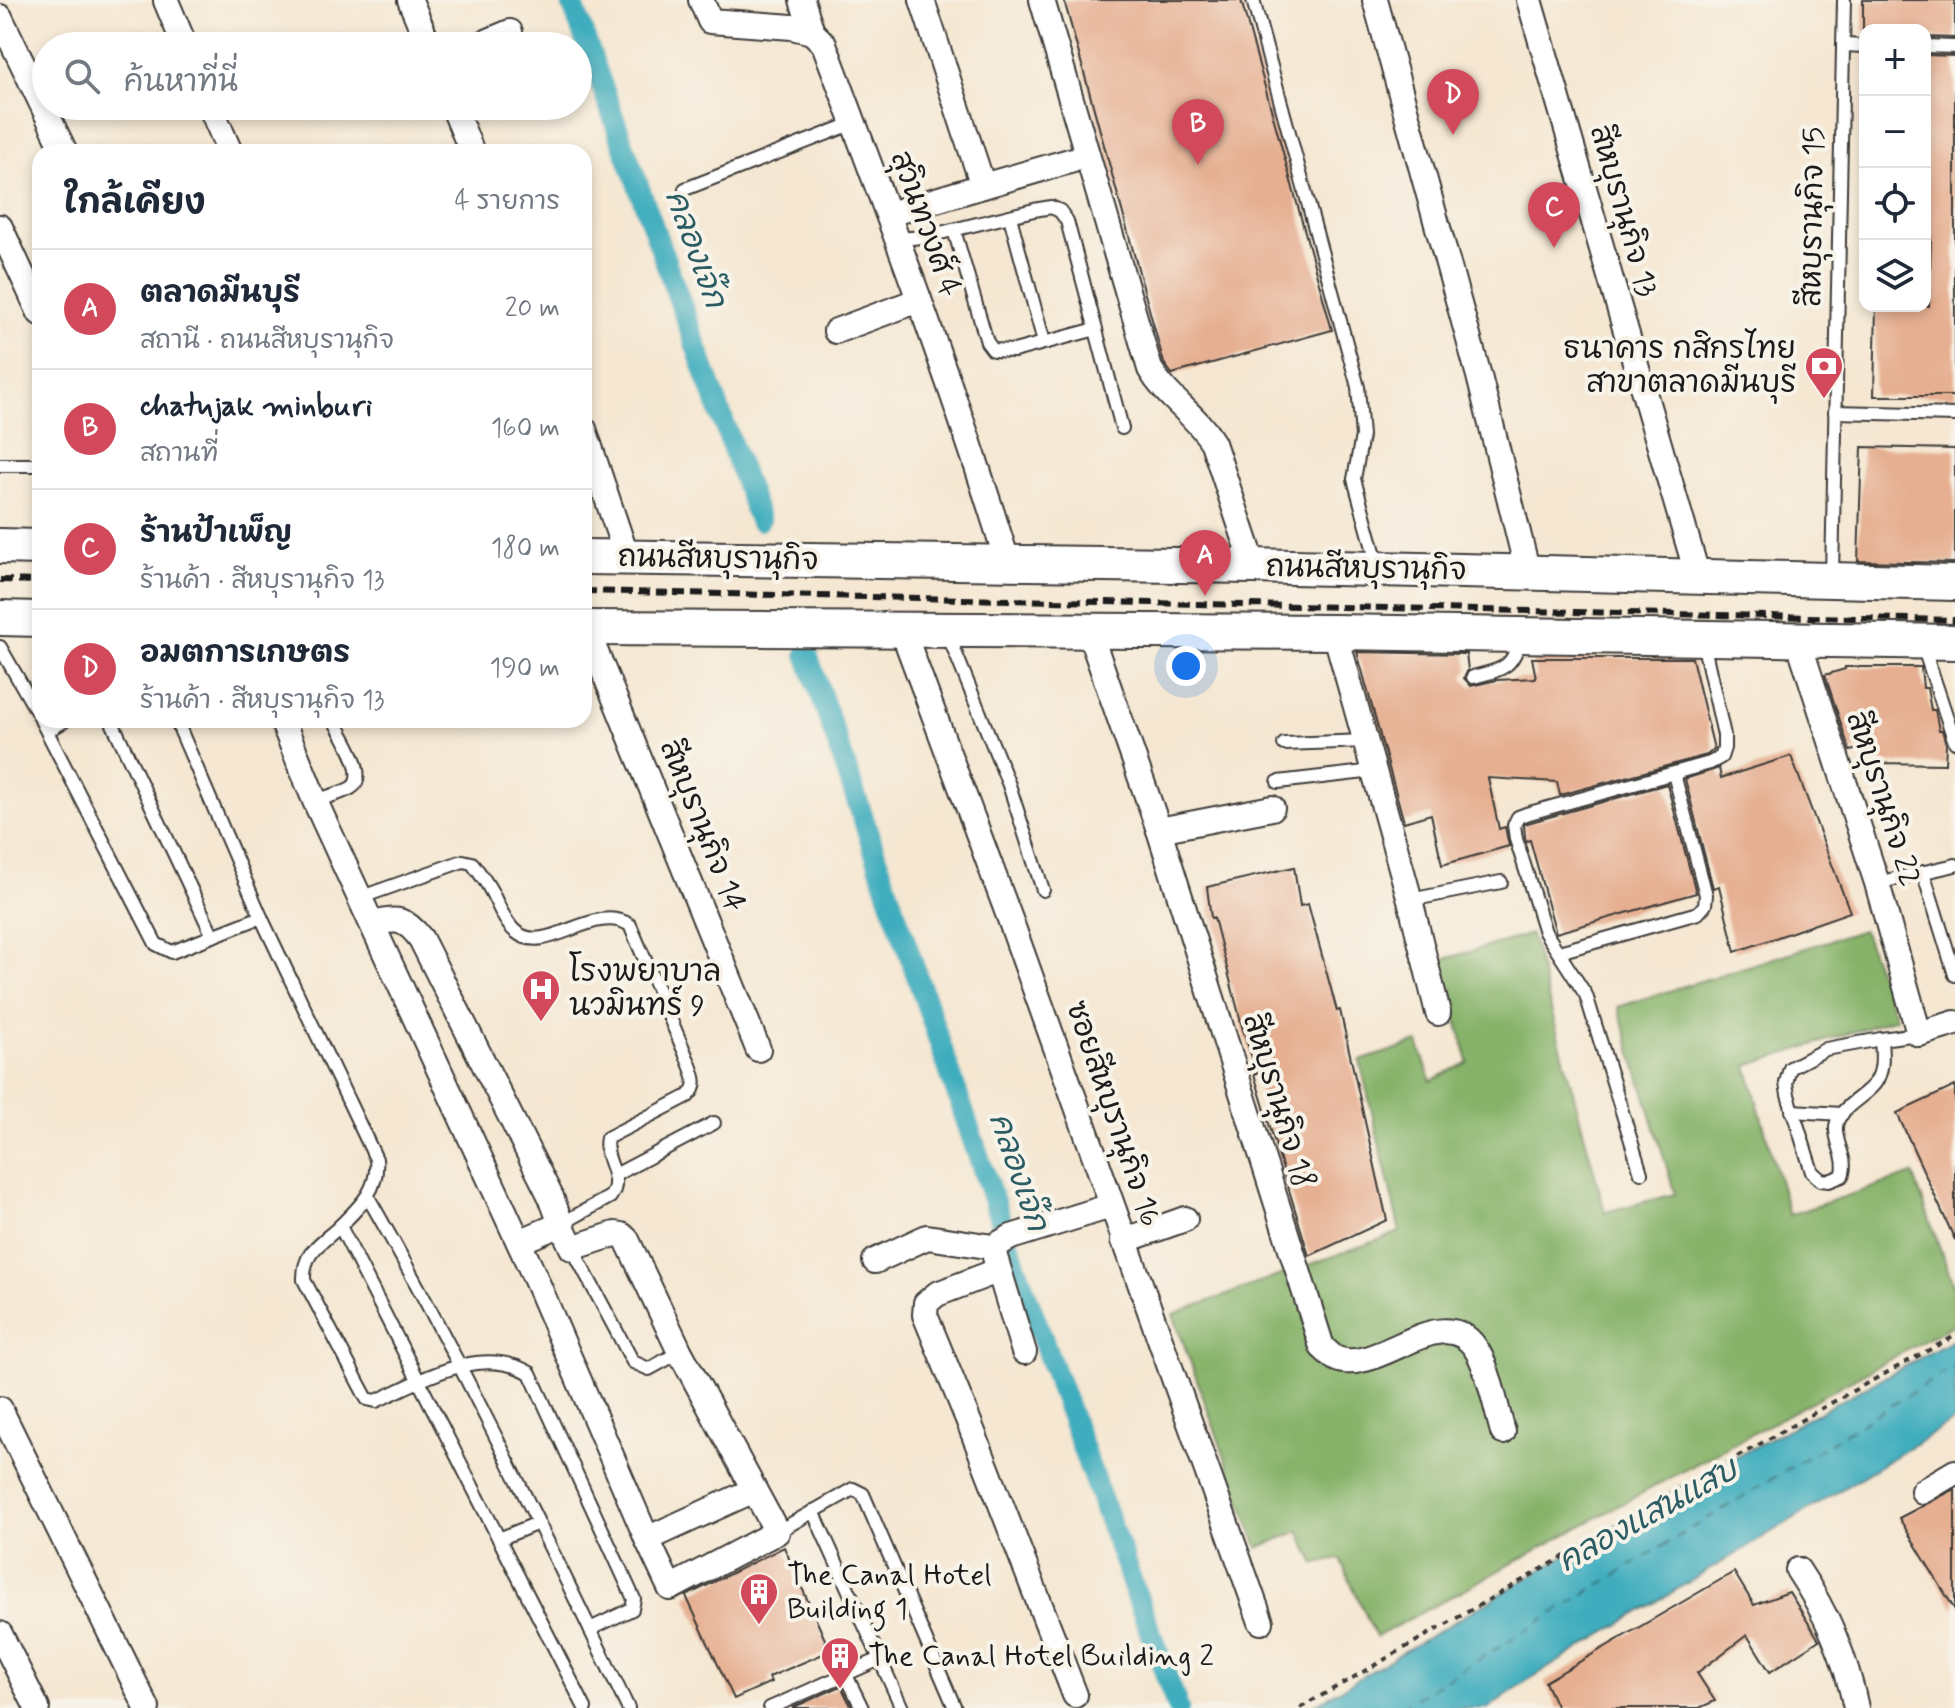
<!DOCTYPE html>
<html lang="th">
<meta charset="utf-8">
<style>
:root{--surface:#fff;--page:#f2f2f3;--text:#1f2937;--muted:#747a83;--line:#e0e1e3;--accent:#d1495b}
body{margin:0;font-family:Mynerve,"Playpen Sans Thai",sans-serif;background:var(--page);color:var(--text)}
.controls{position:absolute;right:24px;top:24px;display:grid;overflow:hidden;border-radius:16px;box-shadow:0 4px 12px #0003}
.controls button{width:72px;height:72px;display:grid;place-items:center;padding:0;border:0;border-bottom:2px solid var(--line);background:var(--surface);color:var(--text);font:40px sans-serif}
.you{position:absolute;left:1186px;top:666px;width:28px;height:28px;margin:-20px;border:6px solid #fff;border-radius:50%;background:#1a73e8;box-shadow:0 0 0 12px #1a73e833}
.badge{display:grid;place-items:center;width:52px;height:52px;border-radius:50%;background:var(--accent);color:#fff;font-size:26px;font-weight:700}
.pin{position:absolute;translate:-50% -66px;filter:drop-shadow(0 2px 4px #0008)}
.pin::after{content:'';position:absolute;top:42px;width:28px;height:24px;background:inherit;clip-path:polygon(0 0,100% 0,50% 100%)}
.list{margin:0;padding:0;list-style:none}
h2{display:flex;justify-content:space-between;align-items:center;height:104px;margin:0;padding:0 32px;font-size:34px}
h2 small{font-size:26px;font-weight:400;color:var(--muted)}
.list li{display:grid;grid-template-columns:52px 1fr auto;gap:24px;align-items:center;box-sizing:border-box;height:120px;padding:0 32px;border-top:2px solid var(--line)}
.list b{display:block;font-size:30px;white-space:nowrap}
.list p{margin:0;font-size:26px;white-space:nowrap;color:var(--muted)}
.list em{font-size:26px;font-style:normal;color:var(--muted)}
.icon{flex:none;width:44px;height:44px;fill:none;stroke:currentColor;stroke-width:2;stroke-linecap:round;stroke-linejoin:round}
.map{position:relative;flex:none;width:1955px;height:1708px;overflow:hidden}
.search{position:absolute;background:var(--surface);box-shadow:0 4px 12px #0003;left:32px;top:32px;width:560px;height:88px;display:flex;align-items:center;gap:20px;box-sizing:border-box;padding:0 28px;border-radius:44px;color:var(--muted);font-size:30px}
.panel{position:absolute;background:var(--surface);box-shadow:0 4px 12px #0003;left:32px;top:144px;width:560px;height:584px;border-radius:24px}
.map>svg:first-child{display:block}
.forest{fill:#86b269;stroke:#516742;stroke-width:2}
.water{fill:#3fadbe;stroke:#2e646d;stroke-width:2}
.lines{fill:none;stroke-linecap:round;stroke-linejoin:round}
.canal{stroke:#3fadbe;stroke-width:22}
.ferry{stroke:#2c5d65;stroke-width:2;stroke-dasharray:10 8;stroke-linecap:butt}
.building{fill:#e6af91}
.lane-casing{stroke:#3d3a37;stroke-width:16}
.street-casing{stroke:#3d3a37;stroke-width:28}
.secondary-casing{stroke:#3d3a37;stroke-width:38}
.path{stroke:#3d3a37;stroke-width:4;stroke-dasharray:6 6;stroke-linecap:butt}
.lane{stroke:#fff;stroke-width:12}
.street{stroke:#fff;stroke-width:24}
.secondary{stroke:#fff;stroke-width:34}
.rail{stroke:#1c1c1c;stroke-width:6;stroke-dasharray:12 6;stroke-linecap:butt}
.labels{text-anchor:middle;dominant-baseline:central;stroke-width:8;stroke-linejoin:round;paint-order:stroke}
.street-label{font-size:30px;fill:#1c1c1c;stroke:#f7f3e8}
.poi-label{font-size:30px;fill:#1c1c1c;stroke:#f7f3e8;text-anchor:start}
.water-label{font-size:32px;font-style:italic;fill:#2c5d65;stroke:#f7f3e8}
</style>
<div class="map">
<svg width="1955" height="1708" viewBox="0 0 1955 1708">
<rect width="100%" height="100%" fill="#f7f3e8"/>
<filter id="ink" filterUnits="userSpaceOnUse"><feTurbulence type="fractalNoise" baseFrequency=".0125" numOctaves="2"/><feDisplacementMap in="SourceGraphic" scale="16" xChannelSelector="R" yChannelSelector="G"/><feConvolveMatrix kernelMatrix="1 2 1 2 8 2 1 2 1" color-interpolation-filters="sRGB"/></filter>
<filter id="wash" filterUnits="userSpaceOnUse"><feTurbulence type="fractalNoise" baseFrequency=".006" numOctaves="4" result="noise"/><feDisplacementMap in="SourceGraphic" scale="32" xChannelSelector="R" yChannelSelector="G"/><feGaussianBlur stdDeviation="1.8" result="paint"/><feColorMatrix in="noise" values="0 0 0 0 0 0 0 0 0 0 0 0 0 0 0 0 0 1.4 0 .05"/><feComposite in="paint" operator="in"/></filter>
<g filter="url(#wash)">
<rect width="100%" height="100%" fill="#f5e7d2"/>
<polygon class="forest" points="1863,930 1896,1018 1747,1066 1789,1215 1913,1174 1955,1290 1955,1324 1376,1637 1340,1559 1315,1564 1299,1531 1258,1548 1173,1314 1400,1232 1360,1061 1418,1042 1431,1081 1468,1062 1441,960 1531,934 1605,1212 1675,1194 1618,1007"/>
<polygon class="water" points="1955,1339 1955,1420 1525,1682 1488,1708 1309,1708 1682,1486"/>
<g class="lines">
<g class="canal">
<polyline points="571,0 759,520"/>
<polyline points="807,654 1018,1272 1178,1708"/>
</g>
<polyline class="ferry" points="1400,1708 1955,1366"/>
</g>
<g id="blocks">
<g class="building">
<polygon points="1064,0 1241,0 1332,330 1172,374 1164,363"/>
<polygon points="1863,0 1955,0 1955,38 1925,37 1925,30 1863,30"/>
<polygon points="1925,55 1955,56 1955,396 1874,396 1876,306 1929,306 1931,236 1925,236"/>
<polygon points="1862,447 1955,449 1955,563 1858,561"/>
<polygon points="1357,652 1466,654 1468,670 1464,678 1471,686 1497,680 1536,678 1532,658 1692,658 1714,749 1707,755 1560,795 1557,782 1488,778 1499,829 1505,827 1509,846 1442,865 1431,814 1404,822"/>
<polygon points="1845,667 1921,667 1923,688 1927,688 1931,710 1935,710 1939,730 1942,730 1946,744 1945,764 1874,763 1874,745 1850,751 1825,675 1845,669"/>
<polygon points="1791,756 1850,912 1735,952 1719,886 1713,888 1685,779 1719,768 1721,778"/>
<polygon points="1667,784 1696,893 1556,933 1530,840 1526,841 1525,837 1524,824"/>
<polygon points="1294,867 1300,906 1308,904 1337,1011 1340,1010 1387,1220 1309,1256 1254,1074 1257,1073 1243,1030 1214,918 1211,918 1207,887"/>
<polygon points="1955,1086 1955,1240 1897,1113"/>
<polygon points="1955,1489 1955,1610 1899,1518"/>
<polygon points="784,1547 830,1651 769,1677 771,1682 734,1699 686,1596"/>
<polygon points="1734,1572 1754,1605 1789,1592 1819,1640 1770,1672 1747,1635 1697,1673 1715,1701 1699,1708 1557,1708 1545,1682"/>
<polygon points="841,1686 852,1708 792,1708"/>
</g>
</g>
</g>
<g filter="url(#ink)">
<use href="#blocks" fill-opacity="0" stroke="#3d3a37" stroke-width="2"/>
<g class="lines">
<defs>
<g id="lane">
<polyline points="1253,0 1358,387 1362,436 1354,479 1378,566"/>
<polyline points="1843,45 1865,46"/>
<polyline points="1925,46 1955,47"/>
<polyline points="685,189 854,123"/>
<polyline points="1010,217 1044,342"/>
<polyline points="954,230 987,342 993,350 1014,351 1096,329"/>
<polyline points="898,239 924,237 1034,210 1051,207 1060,211 1067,221 1122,428"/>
<polyline points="1835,412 1955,415"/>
<polyline points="0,465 40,465"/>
<polyline points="1832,576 1844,0"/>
<polyline points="947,632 1009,785 1043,890"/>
<polyline points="1922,643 1955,742"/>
<polyline points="0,647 40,717"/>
<path d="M1473 677C1503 669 1512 669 1521 637"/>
<polyline points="41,720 156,944 172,952 261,917 176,720"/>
<polyline points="111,720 213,936"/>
<polyline points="48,731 66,720"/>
<polyline points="1284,744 1366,741"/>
<polyline points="1278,782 1374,771"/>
<path d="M315 801C326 797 340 794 351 788 370 776 342 735 334 720"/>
<polyline points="1923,872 1955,975"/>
<polyline points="1877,883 1955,865"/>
<path d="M359 898 463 861 472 863C478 871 485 880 490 889 497 901 504 923 516 932 546 957 594 902 630 925L688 1060C693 1073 700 1085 688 1096L607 1138C602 1159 625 1178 610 1197L561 1224"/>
<polyline points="1410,900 1501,882"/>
<path d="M261 917 376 1159C379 1190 360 1206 340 1226L499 1539 538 1523"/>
<polyline points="1559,952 1698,913 1705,905 1706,895 1674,774"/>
<path d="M1881 1039C1882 1054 1884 1071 1875 1083 1865 1097 1839 1107 1836 1126 1834 1143 1849 1159 1842 1176L1829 1181 1821 1180 1812 1172 1788 1095 1786 1083 1790 1068 1826 1049Z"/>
<polyline points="1881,1039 1919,1034"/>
<polyline points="1792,1111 1842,1114"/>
<polyline points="1641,1173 1586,995 1545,932 1516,839 1514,825 1518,817 1526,814 1710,763 1721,757 1724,748 1724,735 1703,642"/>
<polyline points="615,1175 714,1123"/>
<path d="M368 1197C463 1363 545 1536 628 1708"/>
<path d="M340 1226C321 1244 303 1251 304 1280L367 1399 376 1401C423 1380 480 1344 530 1373L634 1599 632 1609 590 1629"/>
<polyline points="572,1248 633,1362 649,1369 680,1352"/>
<polyline points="813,1511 902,1708"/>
<polyline points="777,1532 853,1489 863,1494 955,1708"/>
<polyline points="499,1539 585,1708"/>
<polyline points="845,1673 862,1708"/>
<polyline points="770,1708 880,1659"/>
</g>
<g id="street">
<polyline points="410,0 429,46"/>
<path d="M701 0 710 21 792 27 812 32 824 44C889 216 954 388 1008 564"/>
<polyline points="802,0 812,32"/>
<path d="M1042 0 1150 369C1167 399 1196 414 1213 443L1254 566"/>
<polyline points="1375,0 1479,376 1528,573"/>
<polyline points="1529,0 1698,577"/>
<polyline points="166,1 185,46"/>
<polyline points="0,17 65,152"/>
<polyline points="477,46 510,32"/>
<polyline points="210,106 230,152"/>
<polyline points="453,106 472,152"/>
<polyline points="983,186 1073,160"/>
<polyline points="889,214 983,186 922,0"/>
<polyline points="0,227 40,313"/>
<polyline points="836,331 919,300"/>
<polyline points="584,429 627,558"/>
<polyline points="586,628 758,1049"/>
<polyline points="902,629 1010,919 1261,1622"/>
<path d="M1089 631 1159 830 1322 1347C1326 1350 1332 1357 1337 1359 1379 1376 1447 1293 1479 1354 1490 1375 1496 1408 1503 1432"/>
<polyline points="1335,632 1410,900 1438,1013"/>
<polyline points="1798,640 1877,883 1919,1034 1955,1023"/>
<polyline points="282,720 315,801 533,1273 647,1539 670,1588 777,1532 680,1352 627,1240 622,1235 615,1234 572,1248 561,1224"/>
<polyline points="1159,830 1272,808"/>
<path d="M374 924C397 917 406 919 421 939L551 1197 561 1224 519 1242"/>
<polyline points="1123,1241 1185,1219"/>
<polyline points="995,1257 1024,1352"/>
<polyline points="875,1261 927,1237 993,1247 1011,1237 1111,1206"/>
<polyline points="997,1271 937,1294 926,1303 925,1315 969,1422 1075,1695"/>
<polyline points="0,1409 147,1708"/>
<polyline points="1923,1491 1955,1472"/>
<polyline points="647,1539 754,1490"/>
<path d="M1798 1570C1827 1613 1846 1658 1856 1708"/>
<polyline points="0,1634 37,1708"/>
</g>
<g id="secondary">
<polyline points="0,546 40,547"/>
<polyline points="584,557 1254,566 1955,583"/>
<polyline points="0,618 40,619"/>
<polyline points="584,628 1335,632 1955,642"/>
</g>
</defs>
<use href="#lane" class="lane-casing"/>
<use href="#street" class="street-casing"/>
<use href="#secondary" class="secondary-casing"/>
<polyline class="path" points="1300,1708 1847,1394 1955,1336"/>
<use href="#lane" class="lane"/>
<use href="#street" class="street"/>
<use href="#secondary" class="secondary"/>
<g class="rail">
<polyline points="0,580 40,581"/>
<polyline points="584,591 1955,620"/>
</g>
</g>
</g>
<defs>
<symbol id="bank-pin" viewBox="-11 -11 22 30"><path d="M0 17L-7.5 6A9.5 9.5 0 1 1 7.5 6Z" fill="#d1495b" stroke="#f7f3e8"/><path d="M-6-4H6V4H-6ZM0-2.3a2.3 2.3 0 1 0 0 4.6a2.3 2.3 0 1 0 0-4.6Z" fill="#fff"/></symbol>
<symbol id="hospital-pin" viewBox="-11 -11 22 30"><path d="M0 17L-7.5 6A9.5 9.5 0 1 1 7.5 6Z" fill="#d1495b" stroke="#f7f3e8"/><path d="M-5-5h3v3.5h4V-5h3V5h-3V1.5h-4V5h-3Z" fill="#fff"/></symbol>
<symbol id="building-pin" viewBox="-11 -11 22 30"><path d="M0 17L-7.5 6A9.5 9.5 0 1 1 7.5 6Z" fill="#d1495b" stroke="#f7f3e8"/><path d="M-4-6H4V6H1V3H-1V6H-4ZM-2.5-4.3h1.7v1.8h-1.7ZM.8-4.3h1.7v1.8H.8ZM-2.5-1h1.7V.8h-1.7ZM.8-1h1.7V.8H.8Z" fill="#fff"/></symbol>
</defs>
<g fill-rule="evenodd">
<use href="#bank-pin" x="1802" y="344" width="44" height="60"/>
<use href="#hospital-pin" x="519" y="967" width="44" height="60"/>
<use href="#building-pin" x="737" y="1570" width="44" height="60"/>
<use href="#building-pin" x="818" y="1634" width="44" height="60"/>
</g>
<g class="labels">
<g class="street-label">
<text transform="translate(1623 211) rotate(74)">สีหบุรานุกิจ 13</text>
<text transform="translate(1813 217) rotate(-89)">สีหบุรานุกิจ 15</text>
<text transform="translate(925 224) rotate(70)">สุวินทวงศ์ 4</text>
<text transform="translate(718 559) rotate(1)">ถนนสีหบุรานุกิจ</text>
<text transform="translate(1366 569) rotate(1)">ถนนสีหบุรานุกิจ</text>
<text transform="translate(1883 799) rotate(72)">สีหบุรานุกิจ 22</text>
<text transform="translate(702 826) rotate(68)">สีหบุรานุกิจ 14</text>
<text transform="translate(1278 1101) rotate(73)">สีหบุรานุกิจ 18</text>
<text transform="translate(1113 1114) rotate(71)">ซอยสีหบุรานุกิจ 16</text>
</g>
<g class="poi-label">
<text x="1796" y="349" text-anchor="end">ธนาคาร กสิกรไทย<tspan x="1796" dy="34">สาขาตลาดมีนบุรี</tspan></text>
<text x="569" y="972">โรงพยาบาล<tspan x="569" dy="34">นวมินทร์ 9</tspan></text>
<text x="787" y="1575">The Canal Hotel<tspan x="787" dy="34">Building 1</tspan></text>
<text x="868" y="1656">The Canal Hotel Building 2</text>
</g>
<g class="water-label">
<text transform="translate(695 249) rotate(70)">คลองเจ๊ก</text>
<text transform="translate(1018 1172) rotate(71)">คลองเจ๊ก</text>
<text transform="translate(1648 1516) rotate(-29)">คลองแสนแสบ</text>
</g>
</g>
</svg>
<div class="controls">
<button>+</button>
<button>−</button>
<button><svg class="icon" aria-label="locate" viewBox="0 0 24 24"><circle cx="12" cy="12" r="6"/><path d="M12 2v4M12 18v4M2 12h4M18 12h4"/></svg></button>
<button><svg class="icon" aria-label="layers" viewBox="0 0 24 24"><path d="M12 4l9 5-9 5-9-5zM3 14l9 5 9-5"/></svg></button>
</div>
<div class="you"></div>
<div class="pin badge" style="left:1205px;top:596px">A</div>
<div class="pin badge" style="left:1198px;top:165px">B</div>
<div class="pin badge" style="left:1554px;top:248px">C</div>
<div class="pin badge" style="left:1453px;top:135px">D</div>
<div class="search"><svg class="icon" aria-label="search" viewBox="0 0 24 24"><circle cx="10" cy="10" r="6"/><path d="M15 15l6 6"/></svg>ค้นหาที่นี่</div>
<section class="panel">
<h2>ใกล้เคียง<small>4 รายการ</small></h2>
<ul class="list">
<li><span class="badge">A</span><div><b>ตลาดมีนบุรี</b><p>สถานี · ถนนสีหบุรานุกิจ</p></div><em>20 m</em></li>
<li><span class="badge">B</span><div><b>chatujak minburi</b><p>สถานที่</p></div><em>160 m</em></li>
<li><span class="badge">C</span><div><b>ร้านป้าเพ็ญ</b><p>ร้านค้า · สีหบุรานุกิจ 13</p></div><em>180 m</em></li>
<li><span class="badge">D</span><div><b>อมตการเกษตร</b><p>ร้านค้า · สีหบุรานุกิจ 13</p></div><em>190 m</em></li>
</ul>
</section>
</div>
